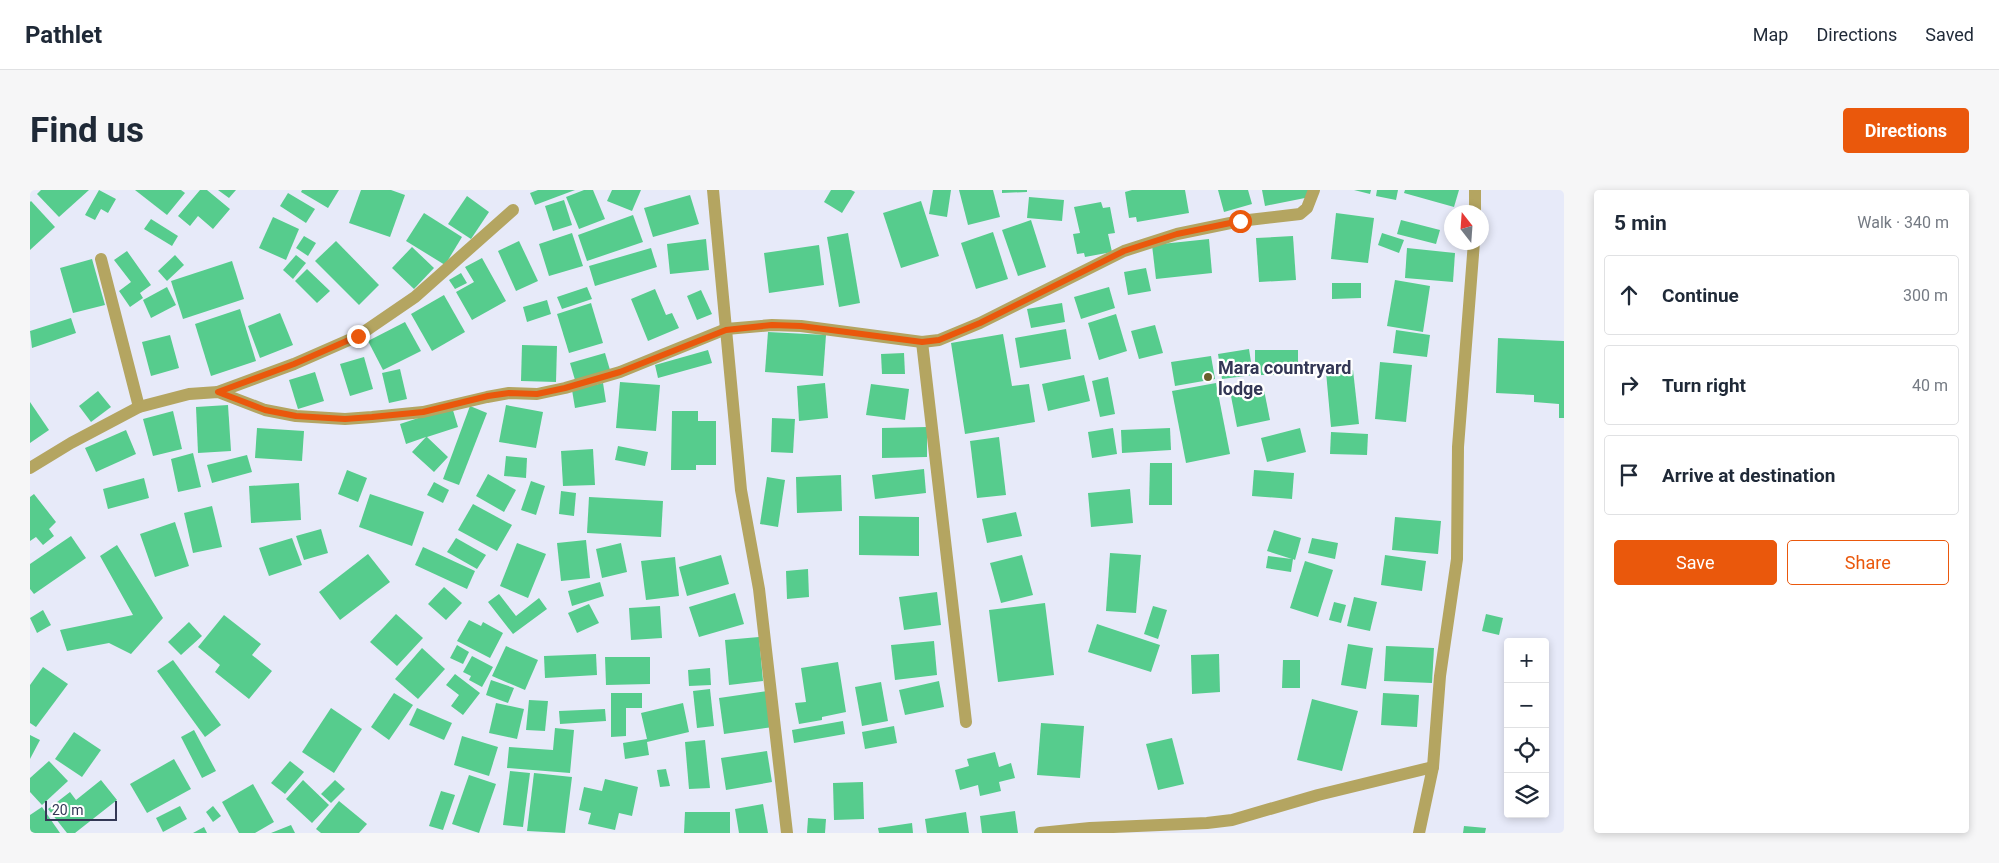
<!DOCTYPE html>
<meta charset="utf-8">
<style>
:root{--surface:#fff;--page:#f6f6f7;--text:#1f2937;--muted:#747a83;--line:#e0e1e3;--accent:#ea580c}
body{margin:0;font-family:Roboto,sans-serif;background:var(--page);color:var(--text)}
.controls{position:absolute;right:15px;bottom:15px;display:grid;overflow:hidden;border-radius:5px;box-shadow:0 2px 8px #0003}
.controls button{width:45px;height:45px;display:grid;place-items:center;padding:0;border:0;border-bottom:1px solid var(--line);background:var(--surface);color:var(--text);font:25px sans-serif}
.compass{position:absolute;left:1414px;top:15px;width:45px;height:45px;border-radius:50%;background:var(--surface);box-shadow:0 2px 8px #0003;rotate:343deg}
.scale{position:absolute;left:15px;bottom:12px;width:72px;box-sizing:border-box;padding-left:5px;border:2px solid #333755;border-top:0;font-size:14px;line-height:18px;white-space:nowrap;color:#333755;-webkit-text-stroke:4px #fff;paint-order:stroke}
.stop{position:absolute;width:15px;height:15px;margin:-11px;border:4px solid #ea580c;border-radius:50%;background:#fff}
.stop.end{background:#ea580c;border-color:#fff;box-shadow:0 1px 5px #0008}
.list{margin:0;padding:0;list-style:none}
h2{display:flex;justify-content:space-between;align-items:center;height:65px;margin:0;padding:0 20px;font-size:21px}
h2 small{font-size:16px;font-weight:400;color:var(--muted)}
.list li{display:grid;grid-template-columns:32px 1fr auto;gap:15px;align-items:center;box-sizing:border-box;height:80px;margin:0 10px 10px;padding:0 10px;border:1px solid var(--line);border-radius:5px}
.list b{display:block;font-size:19px;white-space:nowrap}
.list em{font-size:16px;font-style:normal;color:var(--muted)}
.actions{display:flex;gap:10px;padding:15px 20px}
.actions a{flex:1;padding:11px 0;border:1px solid var(--accent);border-radius:5px;text-align:center;font-size:18px;color:var(--accent)}
.actions .main{background:var(--accent);color:#fff}
.icon{flex:none;width:28px;height:28px;fill:none;stroke:currentColor;stroke-width:2;stroke-linecap:round;stroke-linejoin:round}
.map{position:relative;flex:none;width:1534px;height:643px;overflow:hidden;border-radius:5px}
header{display:flex;align-items:center;gap:30px;box-sizing:border-box;height:70px;padding:0 25px;background:var(--surface);border-bottom:1px solid var(--line)}
header strong{font-size:24px}
nav{display:flex;gap:28px;margin-inline-start:auto;font-size:18px}
.intro{display:flex;align-items:center;justify-content:space-between;box-sizing:border-box;height:120px;padding:0 30px}
h1{margin:0;font-size:35px}
.button{padding:12px 22px;border-radius:5px;background:var(--accent);color:#fff;font-size:18px;font-weight:700}
main{display:flex;gap:30px;padding:0 30px}
aside{flex:1;background:var(--surface);border-radius:5px;box-shadow:0 2px 8px #0003}
.map>svg:first-child{display:block}
.building{fill:#56cc8d}
.lines{fill:none;stroke-linecap:round;stroke-linejoin:round}
.street{stroke:#b4a561;stroke-width:12}
.route{stroke:#ea580c;stroke-width:6}
.poi-dot{fill:#6a5f2b;stroke:#fff;stroke-width:2}
.labels{text-anchor:middle;dominant-baseline:central;stroke-width:4.5;stroke-linejoin:round;paint-order:stroke}
.poi-label{font-size:18px;font-weight:bold;fill:#333755;stroke:#fff;text-anchor:start}
</style>
<header>
<strong>Pathlet</strong>
<nav><a>Map</a><a>Directions</a><a>Saved</a></nav>
</header>
<div class="intro"><h1>Find us</h1><a class="button">Directions</a></div>
<main>
<div class="map">
<svg width="1534" height="643" viewBox="0 0 1534 643">
<rect width="100%" height="100%" fill="#e7eaf9"/>
<g class="building">
<polygon points="11,0 59,0 29,27 7,4"/>
<polygon points="69,0 86,9 78,23 71,19 65,30 55,25"/>
<polygon points="105,0 151,0 155,3 137,25"/>
<polygon points="170,0 177,0 200,19 183,39 168,26 160,36 148,26"/>
<polygon points="188,0 206,0 199,8"/>
<polygon points="272,0 309,0 298,18 271,2"/>
<polygon points="331,0 361,0 375,5 360,47 319,33"/>
<polygon points="508,0 545,0 505,15 500,3"/>
<polygon points="554,0 563,0 575,29 549,39 536,7"/>
<polygon points="582,0 611,0 602,21 577,11"/>
<polygon points="801,0 821,0 825,2 812,23 794,12"/>
<polygon points="903,0 921,0 917,27 899,24"/>
<polygon points="929,0 963,0 970,27 938,35"/>
<polygon points="972,0 997,0 997,2 972,3"/>
<polygon points="1102,0 1155,0 1159,23 1107,32 1106,27 1099,28 1095,2"/>
<polygon points="1188,0 1218,0 1222,14 1194,22"/>
<polygon points="1232,0 1279,0 1280,7 1235,16"/>
<polygon points="1324,0 1341,0 1340,4"/>
<polygon points="1347,0 1368,0 1366,10 1346,6"/>
<polygon points="1375,0 1429,0 1424,17 1374,3"/>
<polygon points="258,3 285,19 276,33 250,16"/>
<polygon points="660,5 669,34 623,47 614,18"/>
<polygon points="437,6 459,22 441,49 418,34"/>
<polygon points="999,7 1034,10 1032,31 997,28"/>
<polygon points="534,10 542,35 523,41 515,16"/>
<polygon points="1,11 25,37 0,60 0,12"/>
<polygon points="891,11 909,66 871,78 853,23"/>
<polygon points="1071,12 1073,18 1080,17 1085,43 1078,44 1082,62 1055,67 1054,63 1047,64 1043,44 1050,43 1044,17"/>
<polygon points="394,23 432,47 415,75 376,51"/>
<polygon points="1306,23 1344,28 1338,73 1301,69"/>
<polygon points="603,25 613,52 557,71 548,45"/>
<polygon points="243,27 269,39 256,70 229,58"/>
<polygon points="121,29 148,46 142,56 114,39"/>
<polygon points="1001,30 1016,77 988,86 972,40"/>
<polygon points="1371,30 1410,40 1406,54 1367,44"/>
<polygon points="963,42 978,89 946,99 931,53"/>
<polygon points="542,43 553,76 519,86 509,54"/>
<polygon points="818,43 830,113 809,117 797,47"/>
<polygon points="1352,43 1374,50 1369,63 1348,55"/>
<polygon points="274,46 286,53 278,66 266,58"/>
<polygon points="1263,46 1266,90 1229,92 1226,48"/>
<polygon points="676,49 679,80 640,84 637,54"/>
<polygon points="1179,49 1182,83 1126,89 1122,55"/>
<polygon points="306,51 349,95 329,115 285,71"/>
<polygon points="489,51 508,91 486,101 468,61"/>
<polygon points="789,55 794,95 739,103 734,63"/>
<polygon points="382,57 404,78 384,99 362,78"/>
<polygon points="621,58 627,77 565,96 559,76"/>
<polygon points="1377,58 1425,63 1423,92 1375,88"/>
<polygon points="97,61 121,95 110,103 113,108 100,117 89,101 101,92 84,70"/>
<polygon points="145,65 154,75 137,91 128,81"/>
<polygon points="266,65 276,73 263,89 253,80"/>
<polygon points="452,68 476,111 442,130 426,102 444,92 435,77"/>
<polygon points="62,69 75,115 43,123 30,78"/>
<polygon points="202,71 214,109 153,129 141,91"/>
<polygon points="1116,78 1121,101 1098,105 1094,82"/>
<polygon points="277,79 300,101 287,113 265,91"/>
<polygon points="431,83 437,93 425,99 419,90"/>
<polygon points="1365,90 1400,96 1393,142 1357,136"/>
<polygon points="1302,93 1331,93 1331,108 1302,109"/>
<polygon points="137,97 146,115 121,128 113,110"/>
<polygon points="557,97 562,109 532,119 527,107"/>
<polygon points="1079,97 1085,118 1051,129 1044,107"/>
<polygon points="625,99 636,125 642,123 649,138 618,151 601,109"/>
<polygon points="671,100 682,124 667,130 657,106"/>
<polygon points="414,105 435,142 402,161 381,124"/>
<polygon points="517,110 521,124 497,132 493,117"/>
<polygon points="561,113 573,153 539,163 527,124"/>
<polygon points="1032,113 1035,132 1001,138 997,119"/>
<polygon points="210,119 226,171 181,186 165,134"/>
<polygon points="250,123 263,155 230,168 218,136"/>
<polygon points="1086,124 1097,161 1069,170 1058,133"/>
<polygon points="41,128 46,143 2,158 0,141"/>
<polygon points="375,132 391,161 353,180 338,151"/>
<polygon points="1125,135 1133,163 1109,169 1101,141"/>
<polygon points="1036,139 1041,169 990,178 985,148"/>
<polygon points="1366,140 1400,145 1397,167 1363,163"/>
<polygon points="738,142 796,145 793,186 735,182"/>
<polygon points="973,144 982,196 999,194 1005,232 935,244 921,153"/>
<polygon points="140,145 149,178 121,186 112,152"/>
<polygon points="1468,148 1534,151 1534,228 1529,228 1529,214 1504,212 1504,205 1466,203"/>
<polygon points="492,155 527,156 526,192 491,191"/>
<polygon points="1219,159 1223,185 1192,189 1188,164"/>
<polygon points="678,160 682,173 628,188 625,175"/>
<rect x="1225" y="160" width="43" height="25"/>
<polygon points="575,163 580,180 545,190 540,173"/>
<polygon points="874,163 875,184 852,184 851,164"/>
<polygon points="1181,166 1185,189 1145,196 1141,172"/>
<polygon points="334,167 343,199 320,206 310,174"/>
<polygon points="1350,172 1382,175 1376,232 1345,229"/>
<polygon points="370,179 377,209 359,213 352,183"/>
<polygon points="1323,180 1329,234 1301,237 1296,182"/>
<polygon points="285,182 294,211 268,219 259,190"/>
<polygon points="1054,185 1060,211 1018,221 1012,194"/>
<polygon points="1078,187 1085,224 1070,227 1062,191"/>
<polygon points="590,192 630,195 626,241 586,238"/>
<polygon points="573,193 576,212 545,218 542,200"/>
<polygon points="795,193 798,228 769,231 767,196"/>
<polygon points="1186,193 1200,264 1156,273 1142,201"/>
<polygon points="841,194 879,199 875,230 836,225"/>
<polygon points="1233,195 1240,230 1207,237 1200,201"/>
<polygon points="68,201 81,217 61,232 49,216"/>
<polygon points="0,212 19,240 0,253"/>
<polygon points="198,215 201,261 168,263 166,217"/>
<polygon points="476,215 513,222 506,258 469,252"/>
<polygon points="440,216 457,223 429,295 413,289"/>
<polygon points="422,217 428,237 397,247 418,267 404,282 382,262 396,247 376,254 370,234"/>
<polygon points="143,221 152,259 123,266 113,229"/>
<polygon points="642,221 668,221 668,231 686,231 686,275 666,275 666,280 641,280"/>
<polygon points="742,228 765,229 763,263 741,262"/>
<polygon points="897,237 897,267 852,268 852,238"/>
<polygon points="227,238 274,241 272,271 225,268"/>
<polygon points="1083,238 1087,264 1062,268 1058,242"/>
<polygon points="1140,238 1141,260 1092,263 1091,240"/>
<polygon points="1270,238 1276,262 1237,272 1231,248"/>
<polygon points="96,240 106,264 66,282 55,258"/>
<polygon points="1301,242 1338,244 1337,265 1300,264"/>
<polygon points="969,247 976,305 947,308 940,251"/>
<polygon points="588,256 618,262 615,276 585,270"/>
<polygon points="563,259 565,295 533,296 531,261"/>
<polygon points="163,263 171,297 148,302 141,269"/>
<polygon points="217,265 222,282 182,293 177,275"/>
<polygon points="476,266 497,268 496,288 474,286"/>
<polygon points="1120,273 1142,273 1142,315 1119,315"/>
<polygon points="894,279 896,303 845,309 842,285"/>
<polygon points="317,280 337,288 328,312 308,304"/>
<polygon points="1224,280 1264,283 1262,309 1222,306"/>
<polygon points="458,284 486,300 474,322 446,306"/>
<polygon points="811,285 812,321 767,323 766,287"/>
<polygon points="737,287 755,290 748,337 730,334"/>
<polygon points="114,288 119,308 78,319 73,299"/>
<polygon points="501,291 515,296 506,325 491,320"/>
<polygon points="404,292 419,300 413,313 397,305"/>
<polygon points="269,293 271,330 221,333 219,296"/>
<polygon points="1100,299 1103,333 1061,337 1058,303"/>
<polygon points="531,301 546,303 544,326 529,324"/>
<polygon points="4,304 26,332 19,339 24,346 13,355 6,347 0,351 0,307"/>
<polygon points="340,304 394,322 382,356 329,337"/>
<polygon points="559,307 633,311 631,347 557,343"/>
<polygon points="443,314 482,335 467,361 428,340"/>
<polygon points="182,316 192,357 163,363 154,323"/>
<polygon points="986,322 992,346 957,353 952,329"/>
<polygon points="829,326 889,327 889,366 829,365"/>
<polygon points="1365,327 1411,331 1408,364 1362,360"/>
<polygon points="145,332 159,376 125,387 110,344"/>
<polygon points="291,339 298,363 274,370 266,346"/>
<polygon points="1244,340 1271,348 1265,370 1263,369 1261,382 1236,378 1238,366 1262,369 1237,361"/>
<polygon points="41,346 56,368 4,404 0,399 0,374"/>
<polygon points="262,348 272,375 239,386 229,358"/>
<polygon points="426,348 456,365 447,379 417,362"/>
<polygon points="1282,348 1308,353 1305,369 1278,363"/>
<polygon points="556,350 560,388 531,391 527,353"/>
<polygon points="487,353 516,364 498,408 470,396"/>
<polygon points="591,353 597,382 572,388 566,359"/>
<polygon points="87,355 133,428 101,464 79,453 37,461 30,440 103,425 70,366"/>
<polygon points="393,357 445,381 437,399 385,375"/>
<polygon points="1080,363 1111,365 1106,423 1076,421"/>
<polygon points="338,364 360,392 310,430 289,402"/>
<polygon points="691,365 699,394 657,406 649,377"/>
<polygon points="992,365 1003,405 971,413 960,373"/>
<polygon points="1355,365 1396,371 1392,401 1351,395"/>
<polygon points="645,367 649,406 616,410 611,371"/>
<polygon points="1275,371 1303,380 1288,427 1260,418"/>
<polygon points="778,379 779,407 757,409 756,381"/>
<polygon points="570,392 574,406 542,416 538,401"/>
<polygon points="414,397 432,413 416,430 398,414"/>
<polygon points="907,402 911,435 874,440 869,407"/>
<polygon points="705,403 714,434 669,447 659,417"/>
<polygon points="469,404 486,426 509,408 517,419 483,444 458,412"/>
<polygon points="1324,407 1347,412 1340,441 1317,436"/>
<polygon points="1304,412 1316,415 1311,433 1299,430"/>
<polygon points="1015,413 1024,485 968,492 959,420"/>
<polygon points="559,414 569,433 547,443 538,423"/>
<polygon points="630,416 632,448 601,450 599,418"/>
<polygon points="1123,416 1137,420 1128,449 1114,444"/>
<polygon points="13,420 21,435 7,443 0,428"/>
<polygon points="366,424 393,448 367,476 340,452"/>
<polygon points="1456,424 1473,428 1469,445 1452,441"/>
<polygon points="194,425 231,454 222,465 242,481 219,509 185,482 190,475 168,457"/>
<polygon points="439,430 451,436 453,432 473,443 460,468 427,451"/>
<polygon points="159,432 172,446 151,465 138,452"/>
<polygon points="1067,434 1130,455 1121,482 1058,462"/>
<polygon points="729,447 733,491 699,495 695,450"/>
<polygon points="904,451 907,485 865,490 861,455"/>
<polygon points="1318,454 1343,458 1336,499 1311,495"/>
<polygon points="427,455 439,462 433,474 420,468"/>
<polygon points="476,456 508,470 495,500 462,486"/>
<polygon points="1356,456 1404,458 1402,493 1354,491"/>
<polygon points="392,458 415,479 388,509 365,489"/>
<polygon points="566,464 567,485 515,488 514,466"/>
<polygon points="1189,464 1190,502 1162,504 1161,465"/>
<polygon points="442,466 463,477 452,497 439,490 441,486 433,482"/>
<polygon points="575,467 620,467 620,494 576,495"/>
<polygon points="143,470 191,535 175,547 127,481"/>
<polygon points="1253,470 1270,470 1270,498 1252,498"/>
<polygon points="808,472 816,522 792,527 792,530 769,534 765,513 776,512 771,478"/>
<polygon points="13,477 38,494 6,537 0,533 0,495"/>
<polygon points="680,478 681,495 659,496 658,480"/>
<polygon points="425,484 450,503 433,525 421,516 429,505 416,495"/>
<polygon points="461,490 484,498 478,513 456,505"/>
<polygon points="909,491 914,517 875,525 869,500"/>
<polygon points="851,492 858,531 832,536 825,497"/>
<polygon points="680,499 684,536 667,538 663,501"/>
<polygon points="738,501 743,537 694,544 689,508"/>
<polygon points="364,503 383,515 359,550 341,537"/>
<polygon points="581,503 612,503 612,518 596,518 596,546 581,547"/>
<polygon points="1353,503 1389,505 1387,537 1351,535"/>
<polygon points="1282,509 1328,521 1312,581 1267,570"/>
<polygon points="499,510 518,511 515,541 496,540"/>
<polygon points="466,513 494,519 487,549 459,543"/>
<polygon points="653,513 659,542 617,552 619,565 595,569 593,553 617,549 611,523"/>
<polygon points="301,518 332,539 304,583 272,562"/>
<polygon points="387,518 422,533 414,550 379,535"/>
<polygon points="575,519 576,531 530,534 529,521"/>
<polygon points="813,531 815,544 764,553 762,540"/>
<polygon points="1011,533 1054,536 1050,588 1007,585"/>
<polygon points="864,536 867,553 835,559 832,542"/>
<polygon points="525,538 544,540 540,583 477,578 479,557 523,560"/>
<polygon points="164,540 186,581 172,588 151,547"/>
<polygon points="44,542 71,560 52,587 25,569"/>
<polygon points="0,545 10,550 0,569"/>
<polygon points="432,546 468,557 459,586 424,575"/>
<polygon points="1142,548 1154,594 1128,600 1116,554"/>
<polygon points="675,550 680,598 659,599 655,552"/>
<polygon points="737,561 742,592 696,600 691,568"/>
<polygon points="965,562 969,577 981,573 985,588 969,592 971,601 950,606 948,595 930,600 925,580 939,576 937,569"/>
<polygon points="144,569 161,599 117,623 100,594"/>
<polygon points="19,571 38,591 12,615 0,602 0,588"/>
<polygon points="260,571 274,582 255,604 241,593"/>
<polygon points="636,579 640,596 630,597 627,580"/>
<polygon points="480,581 500,583 493,637 473,635"/>
<polygon points="504,583 542,587 535,643 497,641"/>
<polygon points="439,585 466,594 449,643 422,634"/>
<polygon points="575,589 608,597 602,626 589,623 585,640 558,634 561,623 549,620 554,597 572,601"/>
<polygon points="71,590 87,610 45,643 37,643 18,619 40,602 46,610"/>
<polygon points="273,590 299,615 282,633 256,609"/>
<polygon points="305,590 315,599 301,613 291,604"/>
<polygon points="833,592 834,629 804,630 803,593"/>
<polygon points="223,594 244,632 225,643 209,643 192,612"/>
<polygon points="411,601 425,605 413,640 399,636"/>
<polygon points="309,611 337,634 329,643 291,643 286,639"/>
<polygon points="733,614 738,643 709,643 705,619"/>
<polygon points="150,616 157,629 133,642 126,628"/>
<polygon points="183,616 191,626 183,632 176,622"/>
<polygon points="12,617 30,643 0,643 0,625"/>
<polygon points="985,621 988,643 952,643 950,626"/>
<polygon points="655,622 700,622 700,643 654,643"/>
<polygon points="936,622 939,643 897,643 895,629"/>
<polygon points="778,628 796,629 795,643 777,643"/>
<polygon points="882,633 883,643 849,643 848,638"/>
<polygon points="261,635 265,643 241,643"/>
<polygon points="1434,636 1456,638 1455,643 1433,643"/>
<polygon points="174,637 177,643 163,643"/>
</g>
<g class="lines">
<g class="street">
<polyline points="683,0 711,300 729,399 757,643"/>
<polyline points="1445,22 1445,0"/>
<polyline points="71,69 109,217"/>
<polyline points="892,152 936,532"/>
<polyline points="188,202 264,174 328,146 385,107 483,20"/>
<polyline points="0,278 41,253 109,217 159,204 188,202 235,220 266,226 315,229 342,227 393,222 457,207 479,203 507,204 535,198 590,182 696,139 742,135 771,136 892,152 909,150 950,133 1094,61 1147,44 1210,31 1270,24 1277,18 1284,0"/>
<polyline points="1010,643 1060,638 1177,633 1202,630 1288,605 1403,577"/>
<polyline points="1389,643 1403,577 1410,486 1427,369 1428,257 1444,52"/>
</g>
</g>
<g class="lines">
<polyline class="route" points="328,146 264,174 188,202 235,220 266,226 315,229 342,227 393,222 458,206 479,203 507,204 535,198 590,182 696,140 742,135 771,136 892,152 909,150 950,133 1094,61 1147,44 1210,31"/>
</g>
<circle class="poi-dot" cx="1178" cy="187" r="5"/>
<g class="labels">
<g class="poi-label">
<text x="1188" y="177">Mara countryard<tspan x="1188" dy="21">lodge</tspan></text>
</g>
</g>
</svg>
<div class="controls">
<button>+</button>
<button>−</button>
<button><svg class="icon" aria-label="locate" viewBox="0 0 24 24"><circle cx="12" cy="12" r="6"/><path d="M12 2v4M12 18v4M2 12h4M18 12h4"/></svg></button>
<button><svg class="icon" aria-label="layers" viewBox="0 0 24 24"><path d="M12 4l9 5-9 5-9-5zM3 14l9 5 9-5"/></svg></button>
</div>
<svg class="compass" viewBox="-18 -18 36 36"><path d="M0-13l5 13h-10z" fill="#e53935"/><path d="M0 13l5-13h-10z" fill="#747a83"/></svg>
<div class="scale">20 m</div>
<div class="stop" style="left:1210px;top:31px"></div>
<div class="stop end" style="left:328px;top:146px"></div>
</div>
<aside>
<h2>5 min<small>Walk · 340 m</small></h2>
<ul class="list">
<li><svg class="icon" aria-label="ahead" viewBox="0 0 24 24"><path d="M12 20V5M6 11l6-6 6 6"/></svg><div><b>Continue</b></div><em>300 m</em></li>
<li><svg class="icon" aria-label="right" viewBox="0 0 24 24"><path d="M7 20v-9h11M14 6l5 5-5 5"/></svg><div><b>Turn right</b></div><em>40 m</em></li>
<li><svg class="icon" aria-label="arrive" viewBox="0 0 24 24"><path d="M6 21V4h12l-3 4 3 4H6"/></svg><div><b>Arrive at destination</b></div></li>
</ul>
<div class="actions"><a class="main">Save</a><a>Share</a></div>
</aside>
</main>
